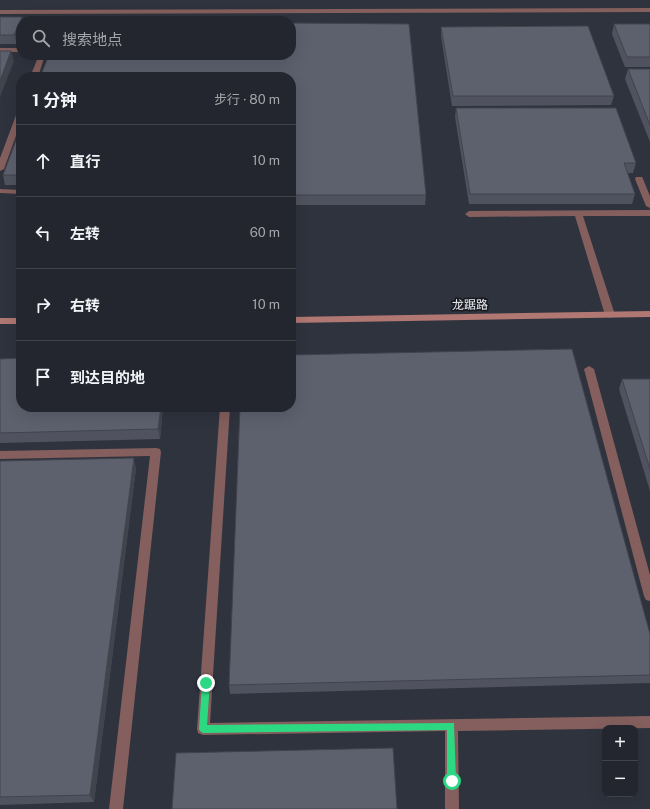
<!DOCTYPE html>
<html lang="zh">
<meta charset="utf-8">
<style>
:root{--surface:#23262e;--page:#2b2e36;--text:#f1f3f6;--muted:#a3a5aa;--line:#40434a}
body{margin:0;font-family:"Public Sans","Noto Sans SC",sans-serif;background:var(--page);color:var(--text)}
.controls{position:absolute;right:12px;bottom:12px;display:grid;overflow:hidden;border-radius:8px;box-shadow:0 4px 16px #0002}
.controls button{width:36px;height:36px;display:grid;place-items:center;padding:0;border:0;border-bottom:1px solid var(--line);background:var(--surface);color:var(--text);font:20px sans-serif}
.stop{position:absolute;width:12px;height:12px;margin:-9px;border:3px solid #2dd883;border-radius:50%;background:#fff}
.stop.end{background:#2dd883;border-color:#fff;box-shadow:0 1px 4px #0008}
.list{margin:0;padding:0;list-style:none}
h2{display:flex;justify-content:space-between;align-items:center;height:52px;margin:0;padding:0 16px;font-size:17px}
h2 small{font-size:13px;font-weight:400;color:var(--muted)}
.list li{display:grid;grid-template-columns:26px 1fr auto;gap:12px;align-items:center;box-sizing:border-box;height:72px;padding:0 16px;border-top:1px solid var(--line)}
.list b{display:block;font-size:15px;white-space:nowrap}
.list em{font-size:13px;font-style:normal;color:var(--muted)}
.icon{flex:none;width:22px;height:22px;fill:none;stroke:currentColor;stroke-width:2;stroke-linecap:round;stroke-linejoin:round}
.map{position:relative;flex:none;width:650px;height:809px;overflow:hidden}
.search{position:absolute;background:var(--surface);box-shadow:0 4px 16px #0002;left:16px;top:16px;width:280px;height:44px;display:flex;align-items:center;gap:10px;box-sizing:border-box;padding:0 14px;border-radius:16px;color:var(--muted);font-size:15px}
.panel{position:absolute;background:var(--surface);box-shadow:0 4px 16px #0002;left:16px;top:72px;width:280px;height:340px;border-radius:16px}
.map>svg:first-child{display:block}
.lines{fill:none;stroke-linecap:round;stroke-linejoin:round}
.lane{fill:#845f5d;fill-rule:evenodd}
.street{fill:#845f5d;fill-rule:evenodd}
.secondary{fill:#b07773;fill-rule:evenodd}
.wall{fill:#50535f}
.shaded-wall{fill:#41444d}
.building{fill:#5d616e;stroke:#41444d}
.route{fill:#2dd883}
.labels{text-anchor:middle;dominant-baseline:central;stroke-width:3.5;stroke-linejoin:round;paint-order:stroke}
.street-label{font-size:12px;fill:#eceef6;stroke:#191b20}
</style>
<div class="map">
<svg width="650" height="809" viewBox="0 0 650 809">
<rect width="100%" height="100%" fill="#2f333e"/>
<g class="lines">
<g class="lane">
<rect x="0" y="48" width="21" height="4"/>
<polygon points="39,55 45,55 38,77 30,77"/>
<polygon points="18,110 21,110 21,122 4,169 0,171 0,158"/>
<polygon points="636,177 642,177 643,179 650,196 650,208 646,206 635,179"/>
<polygon points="0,189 21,190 21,194 0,193"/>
<polygon points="650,210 650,216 583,216 615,315 610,318 605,315 575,216 469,217 465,214 469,211"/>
<polygon points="589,366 594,369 650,575 650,601 646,600 644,596 584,369"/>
<polygon points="220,407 230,407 210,723 650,716 650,728 458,731 459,809 445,809 445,731 203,735 198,733 197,729"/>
<polygon points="156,448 160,449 161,452 123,809 109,809 150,456 0,459 0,451"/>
</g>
<polygon class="street" points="650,8 650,12 0,14 0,10"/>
<g class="secondary">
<polygon points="650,311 650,317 291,323 291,317"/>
<rect x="0" y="318" width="21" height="6"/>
</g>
</g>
<g class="wall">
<polygon points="0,17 22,17 17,44 0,44"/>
<polygon points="614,24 650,24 650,67 625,67 612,34"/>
<polygon points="441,27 614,96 611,105 452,106 441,36"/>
<polygon points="628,69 650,69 650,142 625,79"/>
<polygon points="291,77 426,195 425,205 291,205"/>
<polygon points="456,108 636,163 633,173 627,173 635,194 632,204 469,204 455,117"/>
<polygon points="21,127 21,185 5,185 3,175"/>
<polygon points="0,359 21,407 163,407 160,439 0,443"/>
<polygon points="622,379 650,379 650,491 619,389"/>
<polygon points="0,461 136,468 94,802 0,805"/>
<polygon points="650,634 650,683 230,694 229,685"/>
</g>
<g class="shaded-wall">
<polygon points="22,17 23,21 21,21 21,33 17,44 14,35"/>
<polygon points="11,51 14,61 0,97 0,81"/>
<polygon points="161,407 163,407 160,439 158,429"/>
<polygon points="134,458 136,468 94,802 90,795"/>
</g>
<g class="building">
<polygon points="0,17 22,17 14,35 0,35"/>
<polygon points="291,23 409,24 426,195 291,195 291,77 40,77 49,55 291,55"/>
<polygon points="614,24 650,24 650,57 627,57"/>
<polygon points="588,26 614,96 453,96 441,27"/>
<polygon points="0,51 11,51 0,81"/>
<polygon points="628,69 650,69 650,125"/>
<polygon points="456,108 616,108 636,163 624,163 635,194 470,194"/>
<polygon points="21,127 21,175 3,175"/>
<polygon points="572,349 650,634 650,675 229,685 240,407 291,407 291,355"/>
<polygon points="21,358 21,407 161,407 158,429 0,433 0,359"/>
<polygon points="622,379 650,379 650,469"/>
<polygon points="134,458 90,795 0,797 0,461"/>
<polygon points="393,748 397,809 172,809 176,753"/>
</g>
<polygon class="route" points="206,679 210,683 207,725 454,723 456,781 455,784 452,786 448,784 447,781 447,730 203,733 200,731 199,729 202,683"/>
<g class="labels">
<g class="street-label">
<text transform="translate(470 305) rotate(-1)">龙踞路</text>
</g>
</g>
</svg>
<div class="controls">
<button>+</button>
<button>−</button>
</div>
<div class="stop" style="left:452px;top:781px"></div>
<div class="stop end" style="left:206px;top:683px"></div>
<div class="search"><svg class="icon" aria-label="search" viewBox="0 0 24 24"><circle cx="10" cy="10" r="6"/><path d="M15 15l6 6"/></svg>搜索地点</div>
<section class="panel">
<h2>1 分钟<small>步行 · 80 m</small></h2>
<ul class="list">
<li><svg class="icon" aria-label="ahead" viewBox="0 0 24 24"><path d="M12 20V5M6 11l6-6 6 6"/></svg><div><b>直行</b></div><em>10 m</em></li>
<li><svg class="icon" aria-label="left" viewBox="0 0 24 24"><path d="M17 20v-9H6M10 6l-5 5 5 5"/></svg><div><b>左转</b></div><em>60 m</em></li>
<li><svg class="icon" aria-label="right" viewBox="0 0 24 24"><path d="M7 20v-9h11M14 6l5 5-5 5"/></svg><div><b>右转</b></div><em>10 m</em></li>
<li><svg class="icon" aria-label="arrive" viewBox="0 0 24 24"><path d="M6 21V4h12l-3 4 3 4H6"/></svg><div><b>到达目的地</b></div></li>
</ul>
</section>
</div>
